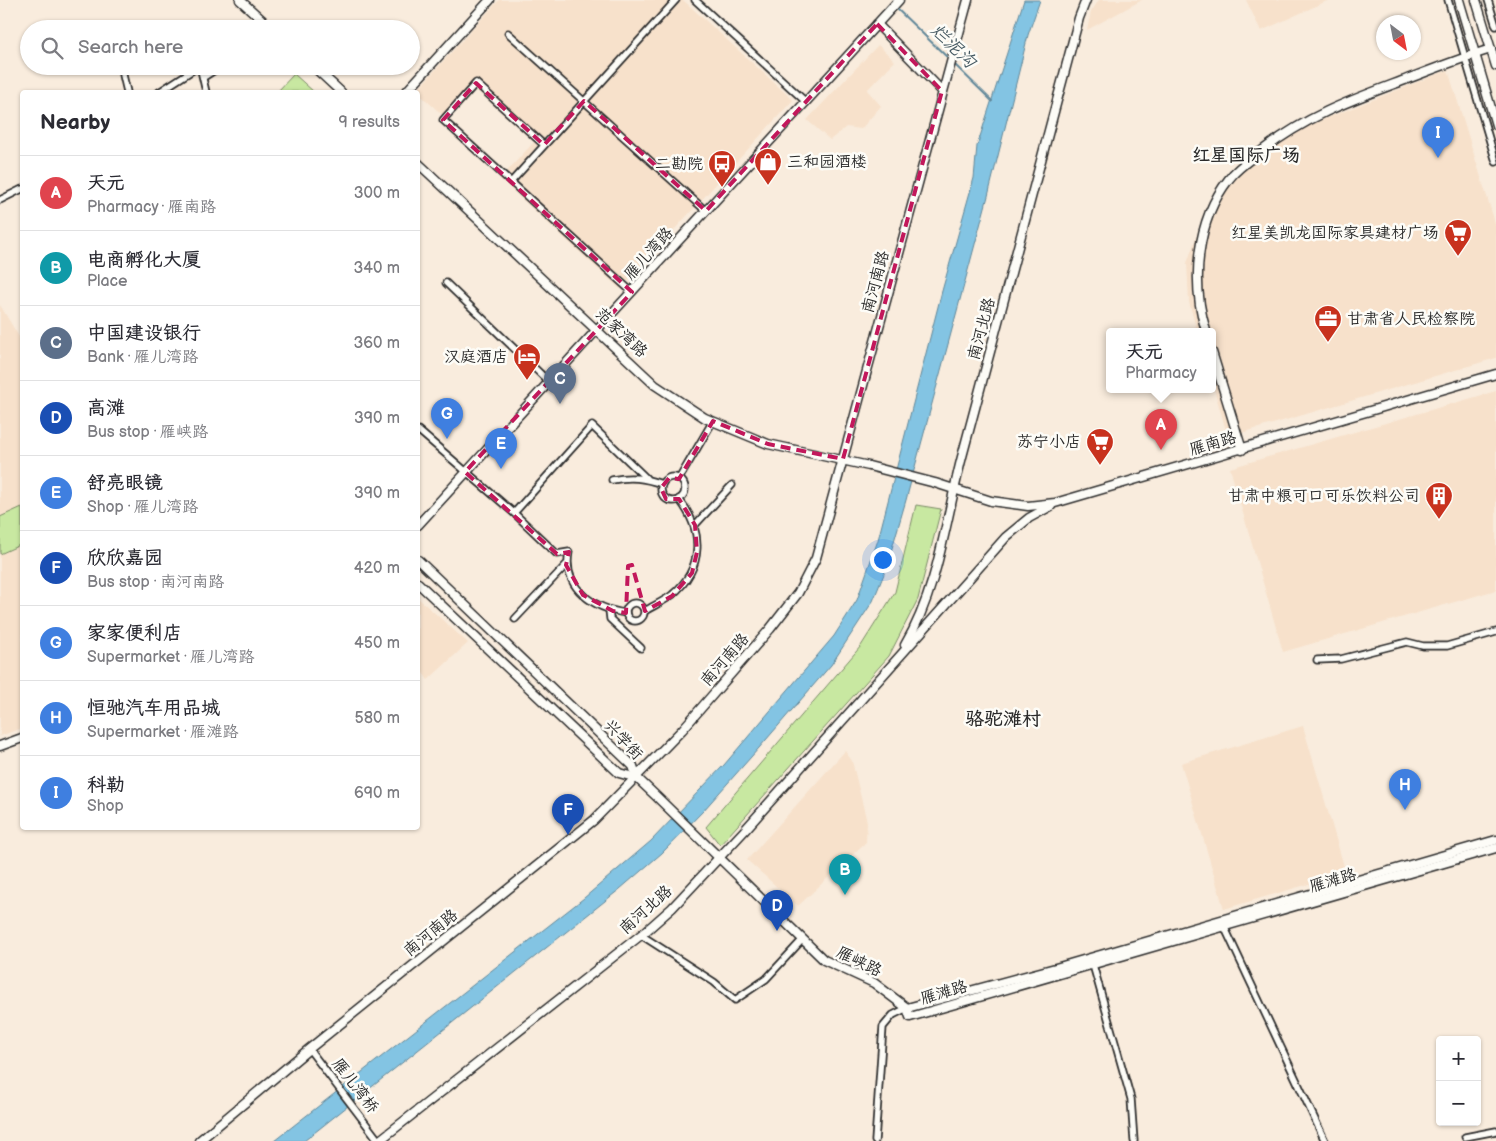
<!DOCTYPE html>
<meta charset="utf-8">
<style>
:root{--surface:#fff;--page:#f7f7f7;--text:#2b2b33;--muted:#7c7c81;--line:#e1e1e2;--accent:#c8321e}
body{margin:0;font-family:"Balsamiq Sans","LXGW WenKai TC",sans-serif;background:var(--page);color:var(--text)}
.controls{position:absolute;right:15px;bottom:15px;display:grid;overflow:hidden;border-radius:5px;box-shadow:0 1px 4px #0004}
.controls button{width:45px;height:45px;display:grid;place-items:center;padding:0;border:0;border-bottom:1px solid var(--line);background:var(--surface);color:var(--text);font:25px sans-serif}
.compass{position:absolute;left:1376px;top:15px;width:45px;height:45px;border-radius:50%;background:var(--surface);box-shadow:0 1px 4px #0004;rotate:148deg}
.you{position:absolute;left:882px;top:559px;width:18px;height:18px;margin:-12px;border:4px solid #fff;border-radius:50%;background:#1a73e8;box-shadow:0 0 0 8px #1a73e833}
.badge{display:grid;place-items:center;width:32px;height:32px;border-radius:50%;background:var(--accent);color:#fff;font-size:16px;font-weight:700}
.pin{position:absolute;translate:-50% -41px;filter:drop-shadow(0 1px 2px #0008)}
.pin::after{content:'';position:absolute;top:26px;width:18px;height:15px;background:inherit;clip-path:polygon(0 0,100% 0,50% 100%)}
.popup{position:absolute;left:1106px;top:328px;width:110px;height:65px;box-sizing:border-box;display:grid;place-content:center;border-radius:5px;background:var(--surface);filter:drop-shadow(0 1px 4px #0005);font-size:16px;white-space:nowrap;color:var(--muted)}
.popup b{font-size:19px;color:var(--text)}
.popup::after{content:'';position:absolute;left:50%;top:100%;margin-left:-10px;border:10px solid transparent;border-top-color:var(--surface)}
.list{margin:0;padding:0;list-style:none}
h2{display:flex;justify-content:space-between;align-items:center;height:65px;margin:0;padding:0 20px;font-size:21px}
h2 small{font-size:16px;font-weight:400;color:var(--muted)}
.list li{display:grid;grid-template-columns:32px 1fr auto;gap:15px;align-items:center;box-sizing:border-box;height:75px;padding:0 20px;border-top:1px solid var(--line)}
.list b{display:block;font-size:19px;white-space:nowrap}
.list p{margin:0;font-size:16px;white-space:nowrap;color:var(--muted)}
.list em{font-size:16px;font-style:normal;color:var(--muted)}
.icon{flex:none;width:28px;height:28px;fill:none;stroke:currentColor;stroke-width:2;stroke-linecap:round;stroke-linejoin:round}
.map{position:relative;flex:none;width:1496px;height:1141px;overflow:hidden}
.search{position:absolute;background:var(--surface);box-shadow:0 1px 4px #0004;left:20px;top:20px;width:400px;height:55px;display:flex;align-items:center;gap:12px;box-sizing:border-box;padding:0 18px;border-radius:28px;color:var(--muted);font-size:19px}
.panel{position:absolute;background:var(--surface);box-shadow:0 1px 4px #0004;left:20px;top:90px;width:400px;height:740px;border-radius:5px}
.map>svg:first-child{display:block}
.built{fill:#f7e1cb}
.green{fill:#c8e8a1;stroke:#7a8a66}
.water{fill:#83c4e3;stroke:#608799}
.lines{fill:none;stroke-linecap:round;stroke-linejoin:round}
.stream{stroke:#608799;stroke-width:2}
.street-casing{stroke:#2b2b2b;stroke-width:9}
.secondary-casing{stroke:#2b2b2b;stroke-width:11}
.street{stroke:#fdfcf7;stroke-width:5.5}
.secondary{stroke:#fdfcf7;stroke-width:8}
.marked{fill:none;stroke:#c2185b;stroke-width:4;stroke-dasharray:10 6;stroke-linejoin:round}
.labels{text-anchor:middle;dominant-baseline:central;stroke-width:5;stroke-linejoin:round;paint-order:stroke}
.poi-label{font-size:16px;fill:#2b2b2b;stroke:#fdfcf7;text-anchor:end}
.street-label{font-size:16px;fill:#2b2b2b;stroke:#fdfcf7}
.water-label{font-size:18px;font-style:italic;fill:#455962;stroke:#fdfcf7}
.neighbourhood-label{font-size:18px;font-weight:bold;fill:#2b2b2b;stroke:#fdfcf7}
.quarter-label{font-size:19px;font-weight:bold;fill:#2b2b2b;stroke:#fdfcf7}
</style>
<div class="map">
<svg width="1496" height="1141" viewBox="0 0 1496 1141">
<rect width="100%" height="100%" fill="#f9ecdd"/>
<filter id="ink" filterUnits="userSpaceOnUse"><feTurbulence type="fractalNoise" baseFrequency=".02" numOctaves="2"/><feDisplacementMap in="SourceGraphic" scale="10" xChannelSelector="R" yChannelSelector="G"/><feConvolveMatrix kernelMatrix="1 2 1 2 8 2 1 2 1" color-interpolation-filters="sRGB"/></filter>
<g filter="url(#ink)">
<g class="built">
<polygon points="499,0 683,0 793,100 620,289 500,179 534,142 475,88 447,119 416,91"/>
<polygon points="1099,0 1142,0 1087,30 1091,12"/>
<polygon points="1246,0 1329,0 1261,31"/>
<polygon points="878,45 895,61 867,90 881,106 861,129 846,127 830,140 807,120"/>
<polygon points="1448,70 1496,226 1496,358 1228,437 1212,382 1212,331 1197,331 1189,302 1187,263 1205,213 1237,169 1279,137"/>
<polygon points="0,305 22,342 22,728 0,736"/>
<polygon points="1496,391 1496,590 1283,652 1230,468"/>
<polygon points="418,598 468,643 428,680 418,666"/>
<polygon points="1303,726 1346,873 1224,909 1181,763"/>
<polygon points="845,751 852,761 867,822 866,842 798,906 747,860"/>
</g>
<g class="green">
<polygon points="294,74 314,92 277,92"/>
<polygon points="916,505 941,509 918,599 889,656 720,845 706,827 861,646 895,592"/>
<polygon points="22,507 22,544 0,554 0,517"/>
</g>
<polygon class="water" points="1024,0 1040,0 1028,35 988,196 906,500 886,569 873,601 831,665 759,748 703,811 662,853 620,889 304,1141 274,1141 584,898 651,841 724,765 834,636 857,600 878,540 942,291 974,178 977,146"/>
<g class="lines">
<g class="stream">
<polyline points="895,7 949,59"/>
<polyline points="954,64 992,101"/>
</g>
<defs>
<g id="street">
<polyline points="695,0 806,102"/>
<polyline points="1448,0 1496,162"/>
<polyline points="1488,0 1496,26"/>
<polyline points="165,29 176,29"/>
<polyline points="508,33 706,211"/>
<polyline points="124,66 123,75 127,92"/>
<polyline points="200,66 206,92"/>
<polyline points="204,77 221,66"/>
<polyline points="159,92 199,66"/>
<polyline points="544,145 476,83 443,120 632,292"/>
<polyline points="511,182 676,0"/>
<polyline points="0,200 22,189"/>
<polyline points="446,283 549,382"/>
<path d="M418 430 514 513 557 554 569 552C562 588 594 609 626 613"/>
<circle cx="673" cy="489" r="12"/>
<polyline points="679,479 713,421"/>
<path d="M612 480C631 476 644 478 662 484"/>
<polyline points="514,513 592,426 646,478"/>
<polyline points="695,525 732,485"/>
<circle cx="635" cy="612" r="9"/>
<polyline points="609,610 610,619 641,648"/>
<path d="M645 611C653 606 664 601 672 595 704 568 704 531 679 499"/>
<polyline points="515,619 566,565"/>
<polyline points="1317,660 1341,659 1407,642 1423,646 1447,646 1496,632"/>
<polyline points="1224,926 1325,1141"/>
<polyline points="641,935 714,982 735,1000 766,979 803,939"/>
<polyline points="1093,965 1131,1099 1134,1141"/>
<polyline points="309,1049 379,1141"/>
<polyline points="1465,1137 1496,1131"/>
<polyline points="875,1141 883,1027 893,1015 907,1008"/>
</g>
<g id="secondary">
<polyline points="240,0 272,29"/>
<polyline points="1459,0 1496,125"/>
<polyline points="1476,0 1496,66"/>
<polyline points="877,24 942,91"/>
<polyline points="313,66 341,92"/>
<polyline points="406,92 490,0"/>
<polyline points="418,163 655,385 705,418 768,444 869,466 935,483 991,501 1028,506 1055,503 1496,374"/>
<path d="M1206 331C1191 282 1196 221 1229 179 1238 167 1251 159 1263 150 1309 115 1349 101 1402 81 1431 70 1461 58 1491 49"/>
<polyline points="1212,352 1242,450"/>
<polyline points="418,525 899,0"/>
<polyline points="418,560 633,766 637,778"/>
<polyline points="418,583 619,773 637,778 656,796 824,960 874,983 907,1008 910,1017 1496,848"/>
<path d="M905 645C939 588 946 516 963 453 1002 308 1041 163 1079 18L1086 0"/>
<polyline points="0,746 22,738"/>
<polyline points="907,1008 1059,967 1496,840"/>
<polyline points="380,1140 646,931 672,908 744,831 1006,537 1029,518 1051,506"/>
<polyline points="199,1141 309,1049 594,820 682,730 770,629 798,593 816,558 968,0"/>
</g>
</defs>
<use href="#street" class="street-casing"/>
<use href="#secondary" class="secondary-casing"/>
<use href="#street" class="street"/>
<use href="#secondary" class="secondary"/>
</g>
</g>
<path class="marked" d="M877 24 942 91 843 459 768 444 713 421 679 479 669 478 661 488 666 499H679L695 525 697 552 692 573 672 596 645 611 632 565 628 566 626 613 613 611 583 595 566 565 569 552 557 554 465 472 632 292 443 120 476 83 544 145 584 101 706 211Z"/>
<defs>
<symbol id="shop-pin" viewBox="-11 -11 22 30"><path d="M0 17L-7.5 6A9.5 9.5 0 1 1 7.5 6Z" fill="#c8321e" stroke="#fdfcf7"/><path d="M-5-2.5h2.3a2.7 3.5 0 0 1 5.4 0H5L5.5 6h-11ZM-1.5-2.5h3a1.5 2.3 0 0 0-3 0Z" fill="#fff"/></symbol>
<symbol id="bus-pin" viewBox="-11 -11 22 30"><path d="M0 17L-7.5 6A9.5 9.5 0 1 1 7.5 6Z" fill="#c8321e" stroke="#fdfcf7"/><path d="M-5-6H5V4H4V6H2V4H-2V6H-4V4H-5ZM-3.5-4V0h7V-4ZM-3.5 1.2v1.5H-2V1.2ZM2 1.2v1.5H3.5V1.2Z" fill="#fff"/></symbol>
<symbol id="supermarket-pin" viewBox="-11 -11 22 30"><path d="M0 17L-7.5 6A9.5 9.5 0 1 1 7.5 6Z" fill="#c8321e" stroke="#fdfcf7"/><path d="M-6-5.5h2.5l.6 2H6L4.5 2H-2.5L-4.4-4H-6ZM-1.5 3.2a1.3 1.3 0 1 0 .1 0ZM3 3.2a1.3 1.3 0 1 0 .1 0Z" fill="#fff"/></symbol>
<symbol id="office-pin" viewBox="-11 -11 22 30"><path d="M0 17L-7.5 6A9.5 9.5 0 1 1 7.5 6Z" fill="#c8321e" stroke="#fdfcf7"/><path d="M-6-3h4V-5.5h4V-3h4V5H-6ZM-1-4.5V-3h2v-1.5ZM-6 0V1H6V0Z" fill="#fff"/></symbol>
<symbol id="hotel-pin" viewBox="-11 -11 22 30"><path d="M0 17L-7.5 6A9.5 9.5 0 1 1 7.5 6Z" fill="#c8321e" stroke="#fdfcf7"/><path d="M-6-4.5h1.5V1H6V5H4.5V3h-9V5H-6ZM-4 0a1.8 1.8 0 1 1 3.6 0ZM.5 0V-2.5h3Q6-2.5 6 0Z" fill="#fff"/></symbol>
<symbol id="building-pin" viewBox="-11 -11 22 30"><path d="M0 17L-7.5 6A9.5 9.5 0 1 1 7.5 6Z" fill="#c8321e" stroke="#fdfcf7"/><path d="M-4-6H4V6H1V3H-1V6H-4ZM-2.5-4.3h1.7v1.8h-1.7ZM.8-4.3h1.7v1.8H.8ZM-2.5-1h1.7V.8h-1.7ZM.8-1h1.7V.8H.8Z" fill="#fff"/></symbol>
</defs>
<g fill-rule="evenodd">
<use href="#shop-pin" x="752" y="146" width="32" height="43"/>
<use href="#bus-pin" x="706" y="148" width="32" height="43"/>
<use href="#supermarket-pin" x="1442" y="217" width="32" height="43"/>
<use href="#office-pin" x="1312" y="303" width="32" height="43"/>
<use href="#hotel-pin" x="511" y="341" width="32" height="43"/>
<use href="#supermarket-pin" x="1084" y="426" width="32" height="43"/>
<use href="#building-pin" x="1423" y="480" width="32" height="43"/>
</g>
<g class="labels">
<g class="poi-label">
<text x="787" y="162" text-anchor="start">三和园酒楼</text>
<text x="703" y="164">二勘院</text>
<text x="1439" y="233">红星美凯龙国际家具建材广场</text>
<text x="1347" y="319" text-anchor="start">甘肃省人民检察院</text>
<text x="508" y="357">汉庭酒店</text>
<text x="1081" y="442">苏宁小店</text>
<text x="1420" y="496">甘肃中粮可口可乐饮料公司</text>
</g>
<g class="street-label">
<text transform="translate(649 254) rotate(-48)">雁儿湾路</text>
<text transform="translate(876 282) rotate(-75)">南河南路</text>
<text transform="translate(982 329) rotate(-75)">南河北路</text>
<text transform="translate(621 333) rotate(43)">范家湾路</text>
<text transform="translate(1213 444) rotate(-16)">雁南路</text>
<text transform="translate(725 660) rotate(-49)">南河南路</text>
<text transform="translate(623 740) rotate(47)">兴学街</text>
<text transform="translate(1333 881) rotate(-16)">雁滩路</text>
<text transform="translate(646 910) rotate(-42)">南河北路</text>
<text transform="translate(431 933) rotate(-39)">南河南路</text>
<text transform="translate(859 962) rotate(26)">雁峡路</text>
<text transform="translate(944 993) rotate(-16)">雁滩路</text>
<text transform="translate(355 1086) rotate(52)">雁儿湾桥</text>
</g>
<g class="water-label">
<text transform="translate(953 46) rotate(44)">烂泥沟</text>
</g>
<g class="neighbourhood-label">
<text x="1246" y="155">红星国际广场</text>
</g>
<g class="quarter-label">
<text x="1003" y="719">骆驼滩村</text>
</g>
</g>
</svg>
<div class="controls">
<button>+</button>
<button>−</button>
</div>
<svg class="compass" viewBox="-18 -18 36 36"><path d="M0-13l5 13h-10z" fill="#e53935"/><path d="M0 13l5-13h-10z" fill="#7c7c81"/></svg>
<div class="you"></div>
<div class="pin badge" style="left:1161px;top:450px;background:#e0444e">A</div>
<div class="popup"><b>天元</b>Pharmacy</div>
<div class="pin badge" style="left:845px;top:895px;background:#0f9aa8">B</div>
<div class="pin badge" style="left:560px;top:404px;background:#5c6f8a">C</div>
<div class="pin badge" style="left:777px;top:931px;background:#1a4fb4">D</div>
<div class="pin badge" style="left:501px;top:469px;background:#3f7fe0">E</div>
<div class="pin badge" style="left:568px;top:835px;background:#1a4fb4">F</div>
<div class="pin badge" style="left:447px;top:439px;background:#3f7fe0">G</div>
<div class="pin badge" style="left:1405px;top:810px;background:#3f7fe0">H</div>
<div class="pin badge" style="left:1438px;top:158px;background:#3f7fe0">I</div>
<div class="search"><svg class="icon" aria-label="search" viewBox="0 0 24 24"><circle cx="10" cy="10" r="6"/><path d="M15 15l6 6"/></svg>Search here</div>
<section class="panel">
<h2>Nearby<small>9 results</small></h2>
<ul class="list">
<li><span class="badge" style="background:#e0444e">A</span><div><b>天元</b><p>Pharmacy · 雁南路</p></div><em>300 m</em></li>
<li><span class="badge" style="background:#0f9aa8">B</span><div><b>电商孵化大厦</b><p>Place</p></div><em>340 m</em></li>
<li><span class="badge" style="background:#5c6f8a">C</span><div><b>中国建设银行</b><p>Bank · 雁儿湾路</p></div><em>360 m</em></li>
<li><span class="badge" style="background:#1a4fb4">D</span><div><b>高滩</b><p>Bus stop · 雁峡路</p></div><em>390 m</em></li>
<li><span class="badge" style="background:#3f7fe0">E</span><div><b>舒亮眼镜</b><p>Shop · 雁儿湾路</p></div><em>390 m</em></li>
<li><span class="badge" style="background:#1a4fb4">F</span><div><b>欣欣嘉园</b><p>Bus stop · 南河南路</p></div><em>420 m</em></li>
<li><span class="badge" style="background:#3f7fe0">G</span><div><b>家家便利店</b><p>Supermarket · 雁儿湾路</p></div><em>450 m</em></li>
<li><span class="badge" style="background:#3f7fe0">H</span><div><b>恒驰汽车用品城</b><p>Supermarket · 雁滩路</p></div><em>580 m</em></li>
<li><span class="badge" style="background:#3f7fe0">I</span><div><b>科勒</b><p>Shop</p></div><em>690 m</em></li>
</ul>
</section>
</div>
